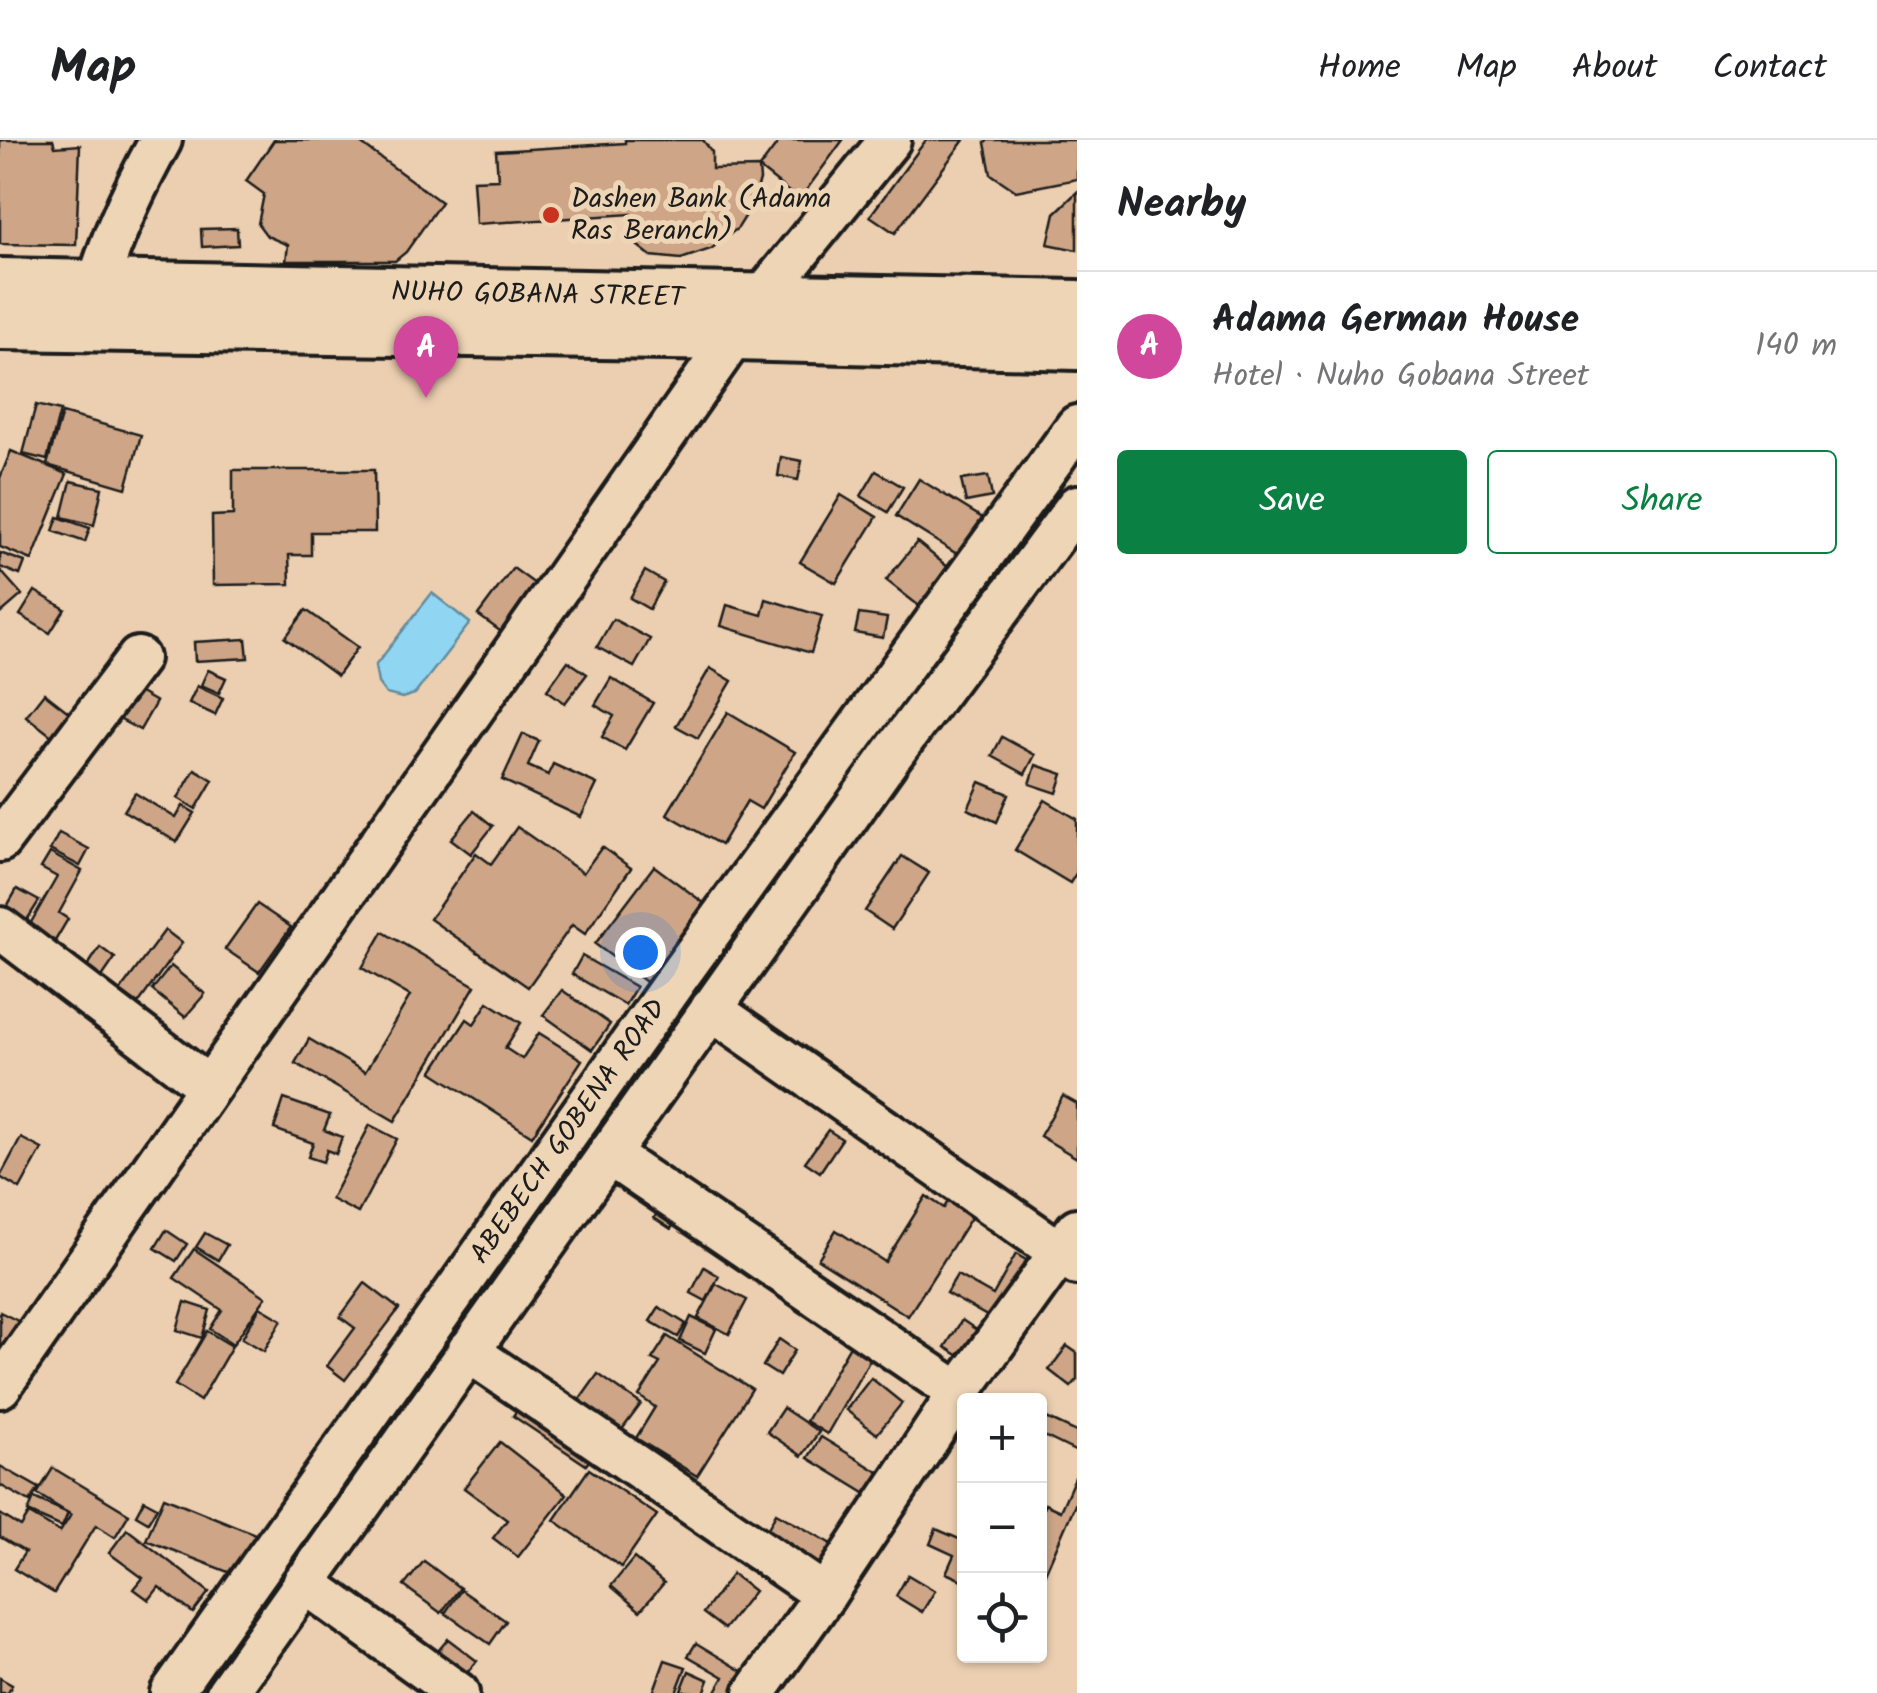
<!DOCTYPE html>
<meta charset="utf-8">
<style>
:root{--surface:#fff;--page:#f2f2f2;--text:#202124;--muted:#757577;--line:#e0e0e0;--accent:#0b8043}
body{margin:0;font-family:Kalam,sans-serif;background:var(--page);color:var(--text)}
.controls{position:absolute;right:30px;bottom:30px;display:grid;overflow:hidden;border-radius:10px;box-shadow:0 2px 8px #0004}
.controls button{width:90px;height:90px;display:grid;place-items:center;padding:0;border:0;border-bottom:2px solid var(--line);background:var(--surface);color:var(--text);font:50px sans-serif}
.you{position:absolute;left:640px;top:812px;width:35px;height:35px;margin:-25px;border:8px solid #fff;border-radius:50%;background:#1a73e8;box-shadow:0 0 0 15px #1a73e833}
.badge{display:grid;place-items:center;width:65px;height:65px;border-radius:50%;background:var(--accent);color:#fff;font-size:32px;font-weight:700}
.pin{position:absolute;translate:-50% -82px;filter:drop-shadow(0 2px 5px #0008)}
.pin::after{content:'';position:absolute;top:52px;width:35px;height:30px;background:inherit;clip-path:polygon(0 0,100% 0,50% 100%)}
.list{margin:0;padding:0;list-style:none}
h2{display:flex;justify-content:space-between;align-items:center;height:130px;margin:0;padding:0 40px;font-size:42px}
h2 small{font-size:32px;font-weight:400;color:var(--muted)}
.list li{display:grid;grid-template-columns:65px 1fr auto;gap:30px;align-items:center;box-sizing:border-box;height:150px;padding:0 40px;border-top:2px solid var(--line)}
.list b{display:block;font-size:38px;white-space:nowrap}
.list p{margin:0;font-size:32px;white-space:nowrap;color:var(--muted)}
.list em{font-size:32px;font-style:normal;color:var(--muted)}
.actions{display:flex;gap:20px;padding:30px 40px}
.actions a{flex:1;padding:22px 0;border:2px solid var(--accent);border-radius:10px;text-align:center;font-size:35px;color:var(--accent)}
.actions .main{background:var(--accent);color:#fff}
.icon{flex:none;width:55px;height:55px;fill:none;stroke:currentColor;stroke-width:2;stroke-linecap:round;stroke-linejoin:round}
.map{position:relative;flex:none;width:1077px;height:1553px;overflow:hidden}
header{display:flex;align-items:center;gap:60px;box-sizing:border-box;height:140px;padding:0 50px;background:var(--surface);border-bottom:2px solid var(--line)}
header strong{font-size:48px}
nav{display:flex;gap:55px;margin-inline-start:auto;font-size:35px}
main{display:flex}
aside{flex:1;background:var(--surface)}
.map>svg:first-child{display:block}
.water{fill:#90d5f2;stroke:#628b9c;stroke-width:2.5}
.building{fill:#cea687;stroke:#1c1c1c;stroke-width:2.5}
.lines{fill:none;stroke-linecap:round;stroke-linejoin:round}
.minor-casing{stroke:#1c1c1c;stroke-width:48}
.major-casing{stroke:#1c1c1c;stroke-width:58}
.minor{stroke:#eed5b6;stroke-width:40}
.major{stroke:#eed5b6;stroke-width:50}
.poi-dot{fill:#c8321e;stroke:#eed5b6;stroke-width:4}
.labels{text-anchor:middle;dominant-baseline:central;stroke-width:10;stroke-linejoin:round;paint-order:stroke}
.poi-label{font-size:28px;fill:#1c1c1c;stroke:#eed5b6;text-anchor:start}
.street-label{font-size:28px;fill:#1c1c1c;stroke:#eed5b6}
</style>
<header>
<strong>Map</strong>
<nav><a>Home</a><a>Map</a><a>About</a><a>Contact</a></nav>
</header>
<main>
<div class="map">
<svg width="1077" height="1553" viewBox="0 0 1077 1553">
<rect width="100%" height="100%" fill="#eccfb0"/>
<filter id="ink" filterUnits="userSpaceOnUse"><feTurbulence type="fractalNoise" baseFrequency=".01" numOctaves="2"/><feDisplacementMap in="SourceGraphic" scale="20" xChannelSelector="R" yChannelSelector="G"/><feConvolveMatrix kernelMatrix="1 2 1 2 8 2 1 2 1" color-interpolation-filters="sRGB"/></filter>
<g filter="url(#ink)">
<polygon class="water" points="432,453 470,483 415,554 402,558 386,554 378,543 375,526"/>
<g class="building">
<polygon points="0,0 53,0 55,7 80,5 76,105 0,104"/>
<polygon points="274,0 356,0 441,62 406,112 395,121 286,121 288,105 267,96 258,84 264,54 246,41"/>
<polygon points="625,0 703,0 712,12 712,29 759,28 760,40 753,64 738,88 711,109 681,119 651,116 633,102 631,74 476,84 473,40 498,39 496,11 625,3"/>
<polygon points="780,0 843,0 799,60 759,28"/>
<polygon points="926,0 964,0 895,93 870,76"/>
<polygon points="988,0 1077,0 1077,39 1016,51 991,34 985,3"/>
<polygon points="1077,52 1077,110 1048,104 1055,73"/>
<polygon points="237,88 238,105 202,107 201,89"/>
<polygon points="36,265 60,271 47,320 23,314"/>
<polygon points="62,273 141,295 126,348 47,325"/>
<polygon points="11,311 67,334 32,420 0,407 0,338"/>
<polygon points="781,317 802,321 798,340 778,336"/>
<polygon points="233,330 374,330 375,392 311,392 311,415 289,415 290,444 213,445 212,376 233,375"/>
<polygon points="876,331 903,347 888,372 861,356"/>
<polygon points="988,336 992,357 966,362 961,340"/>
<polygon points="919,339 989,382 965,419 896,376"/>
<polygon points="71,341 102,348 94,385 62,377"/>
<polygon points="841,355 877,377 836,443 800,422"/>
<polygon points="58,377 90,388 85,402 53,391"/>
<polygon points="917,402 954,432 923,469 886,440"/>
<polygon points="0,413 25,422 20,435 0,427"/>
<polygon points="513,428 546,452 511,499 478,475"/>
<polygon points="0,430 22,455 0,474"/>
<polygon points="645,431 664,442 649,469 630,458"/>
<polygon points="35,451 65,469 50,493 20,475"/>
<polygon points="766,459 822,476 811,513 721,486 727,465 762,475"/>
<polygon points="306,470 358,507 337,536 285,498"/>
<polygon points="859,474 887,478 883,498 855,493"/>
<polygon points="613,479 650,499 634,527 597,507"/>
<polygon points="246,499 248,518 195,521 194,502"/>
<polygon points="568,521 587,534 565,563 547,550"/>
<polygon points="710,528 732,541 698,598 676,586"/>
<polygon points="208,530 226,538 219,553 201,545"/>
<polygon points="611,538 653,563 625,610 602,597 614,576 595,565"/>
<polygon points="197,546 223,558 215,575 189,563"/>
<polygon points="135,550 156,562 140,590 119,579"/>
<polygon points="44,553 71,574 53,597 26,576"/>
<polygon points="728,572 795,612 761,669 747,661 721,705 667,674"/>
<polygon points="523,594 539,601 528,626 548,635 553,624 597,644 581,677 502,640"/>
<polygon points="1002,597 1035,615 1025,634 992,616"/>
<polygon points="1036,625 1063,634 1057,653 1030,644"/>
<polygon points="195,629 213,640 196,669 178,658"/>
<polygon points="980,642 1009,654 997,682 968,669"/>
<polygon points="135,653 176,678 183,666 195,673 177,702 124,671"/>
<polygon points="1045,660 1077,679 1077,732 1070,743 1015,710"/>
<polygon points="474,671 493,686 471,714 451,699"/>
<polygon points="517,687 583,733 602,707 631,728 585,794 572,785 528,847 430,779 476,713 491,724"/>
<polygon points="59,693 89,709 80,726 50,710"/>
<polygon points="50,713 82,731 59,773 68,779 55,801 29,786 57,737 41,728"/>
<polygon points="902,716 929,733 892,789 865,771"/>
<polygon points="654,726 708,766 649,844 595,804"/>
<polygon points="17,749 39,761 27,780 6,768"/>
<polygon points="257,764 291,787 259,832 225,809"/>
<polygon points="165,790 182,803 138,864 120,851"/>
<polygon points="383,792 475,846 395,981 295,923 309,899 365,932 410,856 362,828"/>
<polygon points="100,807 115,818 102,837 87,827"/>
<polygon points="582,816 636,847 625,865 572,834"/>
<polygon points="171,826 205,854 185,877 152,850"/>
<polygon points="562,850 610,884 592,910 543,875"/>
<polygon points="488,862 521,883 505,908 522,919 539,893 582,920 532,996 432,932 467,879 474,884"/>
<polygon points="1063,956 1077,964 1077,1018 1040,996"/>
<polygon points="284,959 330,975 324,990 342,997 336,1014 327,1010 323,1022 308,1017 313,1003 274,989"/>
<polygon points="370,985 397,999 358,1073 331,1059"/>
<polygon points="828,990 842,999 820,1032 805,1022"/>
<polygon points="21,998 42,1009 20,1049 0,1037"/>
<polygon points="952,1055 976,1070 908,1176 818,1119 836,1090 885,1122 926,1056 944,1068"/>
<polygon points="665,1062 681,1072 671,1089 654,1078"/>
<polygon points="166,1090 187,1104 176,1121 155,1108"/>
<polygon points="205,1093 227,1105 218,1120 196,1107"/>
<polygon points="194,1109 266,1157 233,1204 210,1189 222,1170 174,1138"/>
<polygon points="1016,1114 1036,1126 1003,1185 946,1153 957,1135 993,1155"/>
<polygon points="704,1127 719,1136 706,1161 691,1153"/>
<polygon points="365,1143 399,1169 345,1240 327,1226 355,1188 340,1177"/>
<polygon points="716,1144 747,1160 729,1194 698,1178"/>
<polygon points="185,1162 210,1170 202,1198 177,1190"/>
<polygon points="260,1167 282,1180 264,1211 242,1198"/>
<polygon points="659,1167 686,1184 678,1197 650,1181"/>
<polygon points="0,1172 32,1188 19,1213 0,1203"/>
<polygon points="691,1177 716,1189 705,1213 680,1201"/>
<polygon points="962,1180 987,1197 970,1223 945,1207"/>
<polygon points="859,1190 880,1202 827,1294 806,1281"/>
<polygon points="207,1191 232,1206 200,1261 175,1245"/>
<polygon points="667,1196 752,1249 697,1336 636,1298 655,1267 639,1256 660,1223 652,1219"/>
<polygon points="779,1199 795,1210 779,1236 763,1226"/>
<polygon points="1067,1206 1077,1213 1077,1240 1071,1247 1049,1230"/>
<polygon points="598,1234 641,1264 618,1295 576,1265"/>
<polygon points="871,1238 902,1263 877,1294 846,1270"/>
<polygon points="524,1260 597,1309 586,1325 513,1276"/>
<polygon points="783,1268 819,1292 802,1316 767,1292"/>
<polygon points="1040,1275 1077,1292 1077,1312 1040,1294"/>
<polygon points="821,1297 901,1346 888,1367 808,1318"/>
<polygon points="500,1302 567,1354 518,1417 493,1398 507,1380 464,1348"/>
<polygon points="0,1326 39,1348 30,1362 0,1345"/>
<polygon points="53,1328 129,1374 115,1397 96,1385 54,1453 14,1429 25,1412 0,1397 0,1374 21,1387 29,1374 60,1392 71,1375 37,1354"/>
<polygon points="589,1329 657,1375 621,1427 554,1380"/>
<polygon points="1077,1333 1077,1360 1040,1445 1040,1376 1045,1364 1060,1371"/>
<polygon points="164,1357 255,1394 238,1436 146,1400"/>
<polygon points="34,1358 68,1373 62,1387 28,1372"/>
<polygon points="144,1360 157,1367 148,1382 136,1375"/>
<polygon points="776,1373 852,1415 840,1437 764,1396"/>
<polygon points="127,1389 209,1452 193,1473 159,1447 149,1460 134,1449 143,1438 109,1413"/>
<polygon points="936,1389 964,1401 964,1441 946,1433 954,1415 930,1404"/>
<polygon points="634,1418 664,1443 640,1471 611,1446"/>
<polygon points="424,1421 460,1448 441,1473 404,1446"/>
<polygon points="732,1434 754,1451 724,1489 703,1473"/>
<polygon points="908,1435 935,1451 922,1472 896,1456"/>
<polygon points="461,1450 506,1481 490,1504 445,1473"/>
<polygon points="448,1499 477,1521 461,1540 433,1517"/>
<polygon points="696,1503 749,1535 751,1553 715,1553 724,1537 688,1516"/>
<polygon points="665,1520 686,1527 676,1553 653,1553"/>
<polygon points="689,1531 709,1540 704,1553 681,1551"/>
<polygon points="0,1538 12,1545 8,1553 0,1553"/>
</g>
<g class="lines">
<defs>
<g id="minor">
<path d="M91 171C104 111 131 54 161 0"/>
<polyline points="0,701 138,518"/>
<polyline points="0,788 209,947"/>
<polyline points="711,869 1077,1124"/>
<polyline points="608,1014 959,1253"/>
<polyline points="468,1211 825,1455"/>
<polyline points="0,1247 735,195 760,160 890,0"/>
<polyline points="304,1442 458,1553"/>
<path id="s1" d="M171 1553 680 834 1077 286"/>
<polyline points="227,1553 891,616 1077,366"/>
<polyline points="755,1553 825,1455 959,1253 1077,1089"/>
</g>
<g id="major">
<path id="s2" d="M0 144 1077 166"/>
<polyline points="0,184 735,195 1077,204"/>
</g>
</defs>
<use href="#minor" class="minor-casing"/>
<use href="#major" class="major-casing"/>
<use href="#minor" class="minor"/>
<use href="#major" class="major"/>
</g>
</g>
<circle class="poi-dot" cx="551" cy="75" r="10"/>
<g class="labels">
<g class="poi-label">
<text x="571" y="59">Dashen Bank (Adama<tspan x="571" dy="32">Ras Beranch)</tspan></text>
</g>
<g class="street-label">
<text stroke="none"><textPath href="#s2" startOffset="538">NUHO GOBANA STREET</textPath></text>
<text stroke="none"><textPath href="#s1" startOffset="688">ABEBECH GOBENA ROAD</textPath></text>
</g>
</g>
</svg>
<div class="controls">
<button>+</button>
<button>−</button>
<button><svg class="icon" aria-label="locate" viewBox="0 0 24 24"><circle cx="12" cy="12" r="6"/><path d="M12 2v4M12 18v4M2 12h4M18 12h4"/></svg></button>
</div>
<div class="you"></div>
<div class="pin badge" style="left:426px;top:258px;background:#d1479c">A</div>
</div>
<aside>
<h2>Nearby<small></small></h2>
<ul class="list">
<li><span class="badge" style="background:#d1479c">A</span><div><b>Adama German House</b><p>Hotel · Nuho Gobana Street</p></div><em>140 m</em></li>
</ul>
<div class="actions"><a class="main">Save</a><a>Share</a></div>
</aside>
</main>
